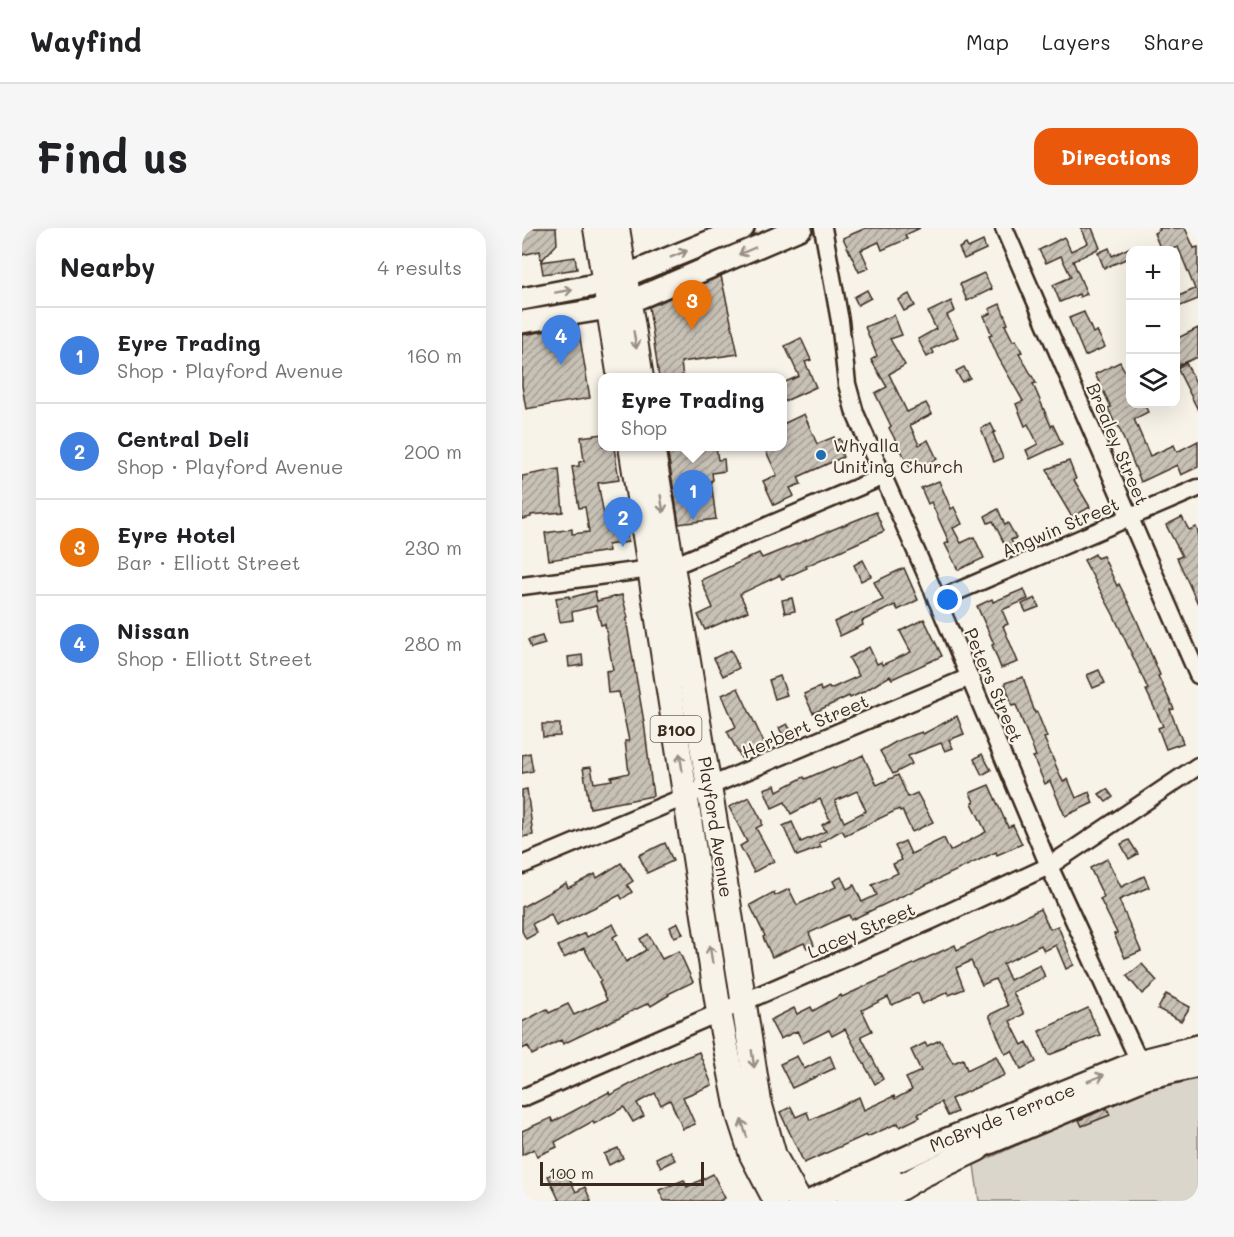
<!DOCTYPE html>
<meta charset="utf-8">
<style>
:root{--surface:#fff;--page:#f6f6f6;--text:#202124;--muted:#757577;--line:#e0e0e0;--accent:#ea580c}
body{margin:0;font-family:Mali,sans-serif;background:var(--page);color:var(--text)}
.controls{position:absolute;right:18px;top:18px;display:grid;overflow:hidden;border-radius:12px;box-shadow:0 6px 24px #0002}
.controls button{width:54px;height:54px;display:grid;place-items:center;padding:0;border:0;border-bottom:2px solid var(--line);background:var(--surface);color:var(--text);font:30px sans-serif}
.scale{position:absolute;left:18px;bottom:15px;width:164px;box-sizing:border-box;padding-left:6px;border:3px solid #3b2a1e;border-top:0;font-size:16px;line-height:21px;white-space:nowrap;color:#3b2a1e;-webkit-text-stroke:4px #f7f3e8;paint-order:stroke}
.you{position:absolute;left:426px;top:372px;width:21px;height:21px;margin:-15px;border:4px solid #fff;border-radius:50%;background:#1a73e8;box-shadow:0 0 0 9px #1a73e833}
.badge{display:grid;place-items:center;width:39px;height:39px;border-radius:50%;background:var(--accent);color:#fff;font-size:20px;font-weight:700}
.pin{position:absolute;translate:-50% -50px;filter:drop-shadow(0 2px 3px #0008)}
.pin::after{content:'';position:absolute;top:32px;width:21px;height:18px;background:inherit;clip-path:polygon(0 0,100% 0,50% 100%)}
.popup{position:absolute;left:76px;top:145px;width:189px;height:78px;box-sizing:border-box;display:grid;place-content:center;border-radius:12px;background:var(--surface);filter:drop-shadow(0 2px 4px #0005);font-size:20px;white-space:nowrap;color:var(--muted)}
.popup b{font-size:22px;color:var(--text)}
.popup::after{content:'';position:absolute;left:50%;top:100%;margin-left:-12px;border:12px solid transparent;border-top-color:var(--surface)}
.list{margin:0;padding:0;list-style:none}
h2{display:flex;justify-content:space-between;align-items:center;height:78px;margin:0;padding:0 24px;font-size:26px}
h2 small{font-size:20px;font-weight:400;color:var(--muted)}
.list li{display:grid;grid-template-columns:39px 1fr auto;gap:18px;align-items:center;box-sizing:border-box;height:96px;padding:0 24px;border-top:2px solid var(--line)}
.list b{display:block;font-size:22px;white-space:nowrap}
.list p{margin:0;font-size:20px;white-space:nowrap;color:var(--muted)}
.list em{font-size:20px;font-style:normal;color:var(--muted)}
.icon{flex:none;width:33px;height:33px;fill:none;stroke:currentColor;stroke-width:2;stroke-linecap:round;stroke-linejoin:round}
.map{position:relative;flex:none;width:676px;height:973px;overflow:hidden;border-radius:18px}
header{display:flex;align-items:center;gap:36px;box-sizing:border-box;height:84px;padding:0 30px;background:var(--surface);border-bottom:2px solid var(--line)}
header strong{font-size:28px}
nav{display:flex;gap:33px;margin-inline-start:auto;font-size:21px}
.intro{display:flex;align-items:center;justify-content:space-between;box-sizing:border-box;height:144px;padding:0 36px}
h1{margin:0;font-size:42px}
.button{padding:15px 27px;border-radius:18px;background:var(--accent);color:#fff;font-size:21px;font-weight:700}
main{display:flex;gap:36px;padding:0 36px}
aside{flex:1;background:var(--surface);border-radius:18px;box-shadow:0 6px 24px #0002}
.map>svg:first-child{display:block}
.park{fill:#dbd6cb;stroke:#8b8074;stroke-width:1.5}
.building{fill:url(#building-hatch);stroke:#3b2a1e;stroke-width:1.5;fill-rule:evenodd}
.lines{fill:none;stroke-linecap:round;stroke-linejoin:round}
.minor-casing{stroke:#3b2a1e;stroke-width:21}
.major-casing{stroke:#3b2a1e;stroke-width:26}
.highway-casing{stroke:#3b2a1e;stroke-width:28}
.minor{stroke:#f7f3e8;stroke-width:16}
.major{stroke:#f7f3e8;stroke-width:21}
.highway{stroke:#f7f3e8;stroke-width:24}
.oneway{stroke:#998e83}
.poi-dot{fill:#1f6fb2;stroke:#f7f3e8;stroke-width:2}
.labels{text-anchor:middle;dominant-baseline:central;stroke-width:4.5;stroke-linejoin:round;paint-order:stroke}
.shield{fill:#f7f3e8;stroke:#73665b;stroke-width:1.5}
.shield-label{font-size:16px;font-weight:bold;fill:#3b2a1e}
.street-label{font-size:18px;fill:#3b2a1e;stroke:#f7f3e8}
.poi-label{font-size:18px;fill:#3b2a1e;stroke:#f7f3e8;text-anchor:start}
</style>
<header>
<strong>Wayfind</strong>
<nav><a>Map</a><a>Layers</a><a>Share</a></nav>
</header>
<div class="intro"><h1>Find us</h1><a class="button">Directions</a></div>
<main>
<aside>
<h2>Nearby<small>4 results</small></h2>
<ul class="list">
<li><span class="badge" style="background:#3f7fe0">1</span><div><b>Eyre Trading</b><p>Shop · Playford Avenue</p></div><em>160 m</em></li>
<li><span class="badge" style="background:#3f7fe0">2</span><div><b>Central Deli</b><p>Shop · Playford Avenue</p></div><em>200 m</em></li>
<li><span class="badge" style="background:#e8710a">3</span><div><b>Eyre Hotel</b><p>Bar · Elliott Street</p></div><em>230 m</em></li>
<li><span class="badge" style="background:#3f7fe0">4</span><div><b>Nissan</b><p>Shop · Elliott Street</p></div><em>280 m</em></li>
</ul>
</aside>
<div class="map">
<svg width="676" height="973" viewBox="0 0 676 973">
<defs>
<pattern id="building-hatch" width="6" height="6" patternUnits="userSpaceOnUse" patternTransform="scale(1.5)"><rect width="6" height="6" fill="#c8c1b6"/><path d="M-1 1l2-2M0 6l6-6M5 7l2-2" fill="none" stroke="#a49d93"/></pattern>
</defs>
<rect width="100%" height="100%" fill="#f7f3e8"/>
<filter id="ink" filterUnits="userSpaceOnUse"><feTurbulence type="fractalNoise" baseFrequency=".0167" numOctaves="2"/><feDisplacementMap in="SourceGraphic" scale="12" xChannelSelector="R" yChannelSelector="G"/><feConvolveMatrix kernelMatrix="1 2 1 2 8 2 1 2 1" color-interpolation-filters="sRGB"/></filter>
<g filter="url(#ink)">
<polygon class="park" points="676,847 676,971 671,973 457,973 452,937 627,856"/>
<g class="building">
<polygon points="9,0 34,0 35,16 19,33 18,23 0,27 0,2"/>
<polygon points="344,0 398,0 383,7 385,11 360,22 357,14 339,22 347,40 337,44 321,10"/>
<polygon points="559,0 570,0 578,20 551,33 565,66 558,69 557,66 538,74 531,57 549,49 539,28 524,35 517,22 542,9 549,23 566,15"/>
<polygon points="637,0 663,0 672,20 676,19 676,71 654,80 654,69 673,61 656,19 647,22 639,22 632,5 638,2"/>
<polygon points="461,13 464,21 442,31 437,20 444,16 446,20"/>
<polygon points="609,19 609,29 582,40 576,25 587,20 590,28"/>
<polygon points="53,29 55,41 21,46 19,34"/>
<polygon points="462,45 470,61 445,73 438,56"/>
<polygon points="199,48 216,126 159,134 161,150 137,150 127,79"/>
<polygon points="345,62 349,70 336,77 332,69"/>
<polygon points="387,66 393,78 382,83 376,72"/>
<polygon points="429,73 433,83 425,87 436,109 410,121 412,125 405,129 396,111 414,101 406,84"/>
<polygon points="478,76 486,96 483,97 491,113 494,112 500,124 497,125 514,155 511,156 529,198 531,197 540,216 508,231 504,222 516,216 506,196 503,198 494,176 501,173 476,129 467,108 470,107 462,88 469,85 467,81"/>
<polygon points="562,84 571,105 575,103 583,119 563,128 547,90"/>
<polygon points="372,87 380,107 368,111 383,137 367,146 385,184 404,175 410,186 388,197 397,217 406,212 415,231 390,243 367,200 369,198 353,165 365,159 349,132 355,128 343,99"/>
<polygon points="56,98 68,170 4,181 0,158 0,107"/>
<polygon points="676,100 676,129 657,137 654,129 654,111"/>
<polygon points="279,110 289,132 283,134 294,159 261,174 261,155 277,148 263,118"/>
<polygon points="598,134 609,155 609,176 622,176 626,184 612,191 628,228 652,217 655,224 676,213 676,239 659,247 655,237 619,254 596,197 594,198 586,180 589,179 573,146"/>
<polygon points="664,135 676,159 676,182 655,140"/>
<polygon points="442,139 448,150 440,154 434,143"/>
<polygon points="282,186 295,216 312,209 313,213 318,211 323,222 319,224 321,229 276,249 279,256 268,260 272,268 252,277 241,253 255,247 242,219 261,219 261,196"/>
<polygon points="469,196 473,204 471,205 481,230 472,234 459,200"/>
<polygon points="81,206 81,219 92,219 97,252 76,255 85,303 104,301 106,314 86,317 87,323 27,332 23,305 50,301 50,306 67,304 63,279 57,280 50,239 57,238 57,234 62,233 59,209"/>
<polygon points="145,219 194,219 196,232 202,231 203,243 190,245 191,252 189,253 194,291 157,296"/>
<polygon points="547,233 554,251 552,252 568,279 550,289 532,259 525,241"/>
<polygon points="37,241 41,284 9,287 9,289 0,291 0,248"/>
<polygon points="417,253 429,281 432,279 440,296 431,300 439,315 452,309 462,330 436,342 423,316 427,314 409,274 406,276 399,260"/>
<polygon points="476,281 483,297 486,295 494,310 489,312 492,318 485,321 471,293 466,295 463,288"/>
<polygon points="354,284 362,303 284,338 285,340 260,351 258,347 218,366 226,383 183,402 176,387 191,380 179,352 237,325 240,330"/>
<polygon points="660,289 667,302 674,299 676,304 676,376 655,330 660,328 644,297"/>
<polygon points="573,326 575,330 581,328 595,358 597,356 613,388 638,447 636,448 652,481 648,482 661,515 644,521 636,500 641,498 624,462 626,461 591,386 562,332"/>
<polygon points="341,332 349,348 339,353 332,337"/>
<polygon points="382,340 396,372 376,382 373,377 340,393 341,397 318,408 312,394 361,372 352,354"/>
<polygon points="502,361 506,371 480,382 486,396 481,398 496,434 479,440 470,417 472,416 455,378 470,371 471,374"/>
<polygon points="73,363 75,373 100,367 106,390 104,391 122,494 131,568 68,580 61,540 69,539 72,555 90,552 89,549 107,545 103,513 107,513 97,464 86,465 84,443 91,442 83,396 79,397 74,378 50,384 51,392 38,394 34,370 47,368 47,370"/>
<polygon points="270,370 273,383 263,385 260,372"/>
<polygon points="513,370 517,379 504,384 500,376"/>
<polygon points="402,391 420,428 370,451 368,448 341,464 328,470 327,468 291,485 282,466 298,459 299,463 307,459 308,461 337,448 327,430 347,419 355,436 359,434 360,437 389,424 378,403"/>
<polygon points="20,408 23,416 9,420 6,412"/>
<polygon points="209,422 217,440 201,448 192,430"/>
<polygon points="60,427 61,437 47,439 46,429"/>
<polygon points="577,442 583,455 571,460 565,447"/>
<polygon points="258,448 265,467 253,471 247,452"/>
<polygon points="501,449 513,485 515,484 525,509 522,510 541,554 546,551 554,570 567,564 571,575 543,588 528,553 523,556 511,529 514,528 494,477 490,478 483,455"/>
<polygon points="216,460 243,517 219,530 205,503 214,499 200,467"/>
<polygon points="435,488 442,506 427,512 431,520 423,523 419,515 386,528 390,536 371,546 358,523 377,512 400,504 401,506"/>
<polygon points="20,496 38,496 38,508 21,509"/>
<polygon points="265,496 270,504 262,509 257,500"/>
<polygon points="8,525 11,543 0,545 0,527"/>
<polygon points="460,526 469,542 460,547 452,531"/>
<path d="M341 527 355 557 376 547 386 569 395 565 411 594 390 604 380 582 378 583 377 581 323 607 320 602 297 615 299 619 275 628 261 598 270 594 279 614 304 603 300 597 308 592 298 571 269 586 263 574 250 580 242 561 253 557 255 563 282 549 283 551 311 539 312 541ZM335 563 344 583 322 594 313 573Z"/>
<polygon points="467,557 486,599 491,597 500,616 475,627 474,624 329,692 327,687 319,690 287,705 292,717 285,720 282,715 250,729 241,709 243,708 228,677 252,664 253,668 267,661 275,677 314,659 311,653 319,649 325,661 332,657 340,674 355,667 350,657 376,645 371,636 380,632 373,618 383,613 389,626 422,610 428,623 464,604 450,575 452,574 448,565"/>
<polygon points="5,561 11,607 0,609 0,562"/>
<polygon points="585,561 591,569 584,574 577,566"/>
<polygon points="227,569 240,593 240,597 234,600 252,633 232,644 218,618 225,614 207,579"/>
<polygon points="607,612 616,626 607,631 599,616"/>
<polygon points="143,615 151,633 125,645 117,627"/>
<polygon points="585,631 599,659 622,648 627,659 597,672 619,723 603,730 592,706 595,705 578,671 582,669 568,640"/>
<polygon points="99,635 111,653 105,657 110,664 100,671 98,667 34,698 29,686 10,696 15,705 4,711 0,703 0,679 44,655 46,660 73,646 75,650"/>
<polygon points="518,681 528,701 536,698 552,737 544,741 534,717 522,723 519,717 481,736 488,752 518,737 523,749 491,764 502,786 488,793 500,817 505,814 514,834 499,841 490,823 483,826 467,787 486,778 473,751 460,757 449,733 434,740 442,761 427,767 426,764 400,776 396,765 370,777 366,769 340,782 350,803 339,808 361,851 353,856 323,801 310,808 307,802 281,815 275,803 258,811 248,792 272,780 275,786 289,779 291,783 319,767 320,769 433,717 435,722"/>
<polygon points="156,695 161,706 152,709 148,699"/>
<polygon points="91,696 96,706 91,709 104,734 124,722 118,711 126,706 140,731 157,723 171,754 146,766 147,767 129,778 127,775 41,816 39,812 10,827 6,818 0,821 0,794 25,781 27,785 46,776 52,787 85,772 77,754 79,752 62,720 42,730 36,718 63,705 65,709"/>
<polygon points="620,736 635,753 620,766 605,748"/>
<polygon points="644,766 668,779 659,793 636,781"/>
<polygon points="566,780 578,807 527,827 517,803"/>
<polygon points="418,812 431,835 441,831 445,842 474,828 483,847 429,871 435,884 426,888 419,874 396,886 398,889 378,899 376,895 345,909 344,907 282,935 258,884 269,879 274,889 285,884 288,892 337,869 342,882 372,868 373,871 390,862 384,850 399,843 389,822 403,815 405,818"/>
<polygon points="177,824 190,857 161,869 173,896 161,901 148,872 139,877 133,865 115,875 122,888 111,894 102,879 72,896 71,893 33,914 35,919 15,928 12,921 0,927 0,903 29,890 31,894 87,864 88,867 149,835"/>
<polygon points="275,828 282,841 308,828 313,840 270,860 258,836"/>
<polygon points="585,880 588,887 560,898 557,892"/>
<polygon points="96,920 101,930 87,937 82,926"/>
<polygon points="148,923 153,932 139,939 134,930"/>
<polygon points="44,943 54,964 63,959 69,973 34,973 37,972 26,948 35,944 36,947"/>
<polygon points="191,946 203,970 198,973 142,973 137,962 162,952 165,959"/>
</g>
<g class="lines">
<defs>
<g id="minor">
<polyline points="301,0 318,93 325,156 333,185 405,348 527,638 622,844"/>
<polyline points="482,0 676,447"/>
<polyline points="0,358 129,341 163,333 360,249"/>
<polyline points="415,372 676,260"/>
<polyline points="0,637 448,449"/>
<polyline points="0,870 408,693 527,638 676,538"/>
</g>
<g id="major">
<polyline points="0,71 68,58 103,48 221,0"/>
<polyline points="0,94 87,80 107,74 279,0"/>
<polyline points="441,926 624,850 676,838"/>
<polyline points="288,973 418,914 617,833 676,818"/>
<polyline points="326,973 374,954"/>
</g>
<g id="highway">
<polyline points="74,0 98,150"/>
<polyline points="95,0 119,150"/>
<polyline points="109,218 197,784 217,887 230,927 254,973"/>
<polyline points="130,218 205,667 237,874 252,928 277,973"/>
<polyline points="356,973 400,947 455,921"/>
</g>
</defs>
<use href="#minor" class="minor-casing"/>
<use href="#major" class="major-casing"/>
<use href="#highway" class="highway-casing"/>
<use href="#minor" class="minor"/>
<use href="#major" class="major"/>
<use href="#highway" class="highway"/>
</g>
<defs><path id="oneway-shaft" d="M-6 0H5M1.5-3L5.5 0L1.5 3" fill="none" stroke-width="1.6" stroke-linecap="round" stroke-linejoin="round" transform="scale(1.5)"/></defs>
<g class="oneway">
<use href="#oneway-shaft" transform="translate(225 23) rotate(157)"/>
<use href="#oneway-shaft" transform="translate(157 26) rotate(-22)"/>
<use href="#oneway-shaft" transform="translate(42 63) rotate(-10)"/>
<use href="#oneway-shaft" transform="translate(113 112) rotate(81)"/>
<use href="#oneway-shaft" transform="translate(140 276) rotate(81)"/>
<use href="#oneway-shaft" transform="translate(159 534) rotate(-99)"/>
<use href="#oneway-shaft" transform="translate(189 726) rotate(-99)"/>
<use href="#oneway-shaft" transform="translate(231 831) rotate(82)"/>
<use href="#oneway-shaft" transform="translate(574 850) rotate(-22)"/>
<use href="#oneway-shaft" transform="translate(222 900) rotate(-108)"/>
</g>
</g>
<circle class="poi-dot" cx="299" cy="227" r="6"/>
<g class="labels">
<rect class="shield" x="128.5" y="488" width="51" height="26" rx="4.5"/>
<g class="shield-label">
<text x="154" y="501">B100</text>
</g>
<g class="street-label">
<text transform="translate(596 216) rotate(67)">Brealey Street</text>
<text transform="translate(538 299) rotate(-23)">Angwin Street</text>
<text transform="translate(472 457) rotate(67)">Peters Street</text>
<text transform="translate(283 498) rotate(-23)">Herbert Street</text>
<text transform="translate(194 599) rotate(81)">Playford Avenue</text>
<text transform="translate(339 702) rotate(-23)">Lacey Street</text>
<text transform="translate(480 889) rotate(-22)">McBryde Terrace</text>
</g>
<g class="poi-label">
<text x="311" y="217">Whyalla<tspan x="311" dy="21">Uniting Church</tspan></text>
</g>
</g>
</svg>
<div class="controls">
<button>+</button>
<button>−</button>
<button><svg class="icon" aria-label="layers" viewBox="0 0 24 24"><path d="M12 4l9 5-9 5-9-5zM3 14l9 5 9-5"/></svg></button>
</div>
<div class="scale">100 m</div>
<div class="you"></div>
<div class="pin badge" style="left:171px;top:292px;background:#3f7fe0">1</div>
<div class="popup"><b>Eyre Trading</b>Shop</div>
<div class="pin badge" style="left:101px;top:319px;background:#3f7fe0">2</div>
<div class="pin badge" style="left:170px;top:102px;background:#e8710a">3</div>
<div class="pin badge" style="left:39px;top:137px;background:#3f7fe0">4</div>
</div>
</main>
